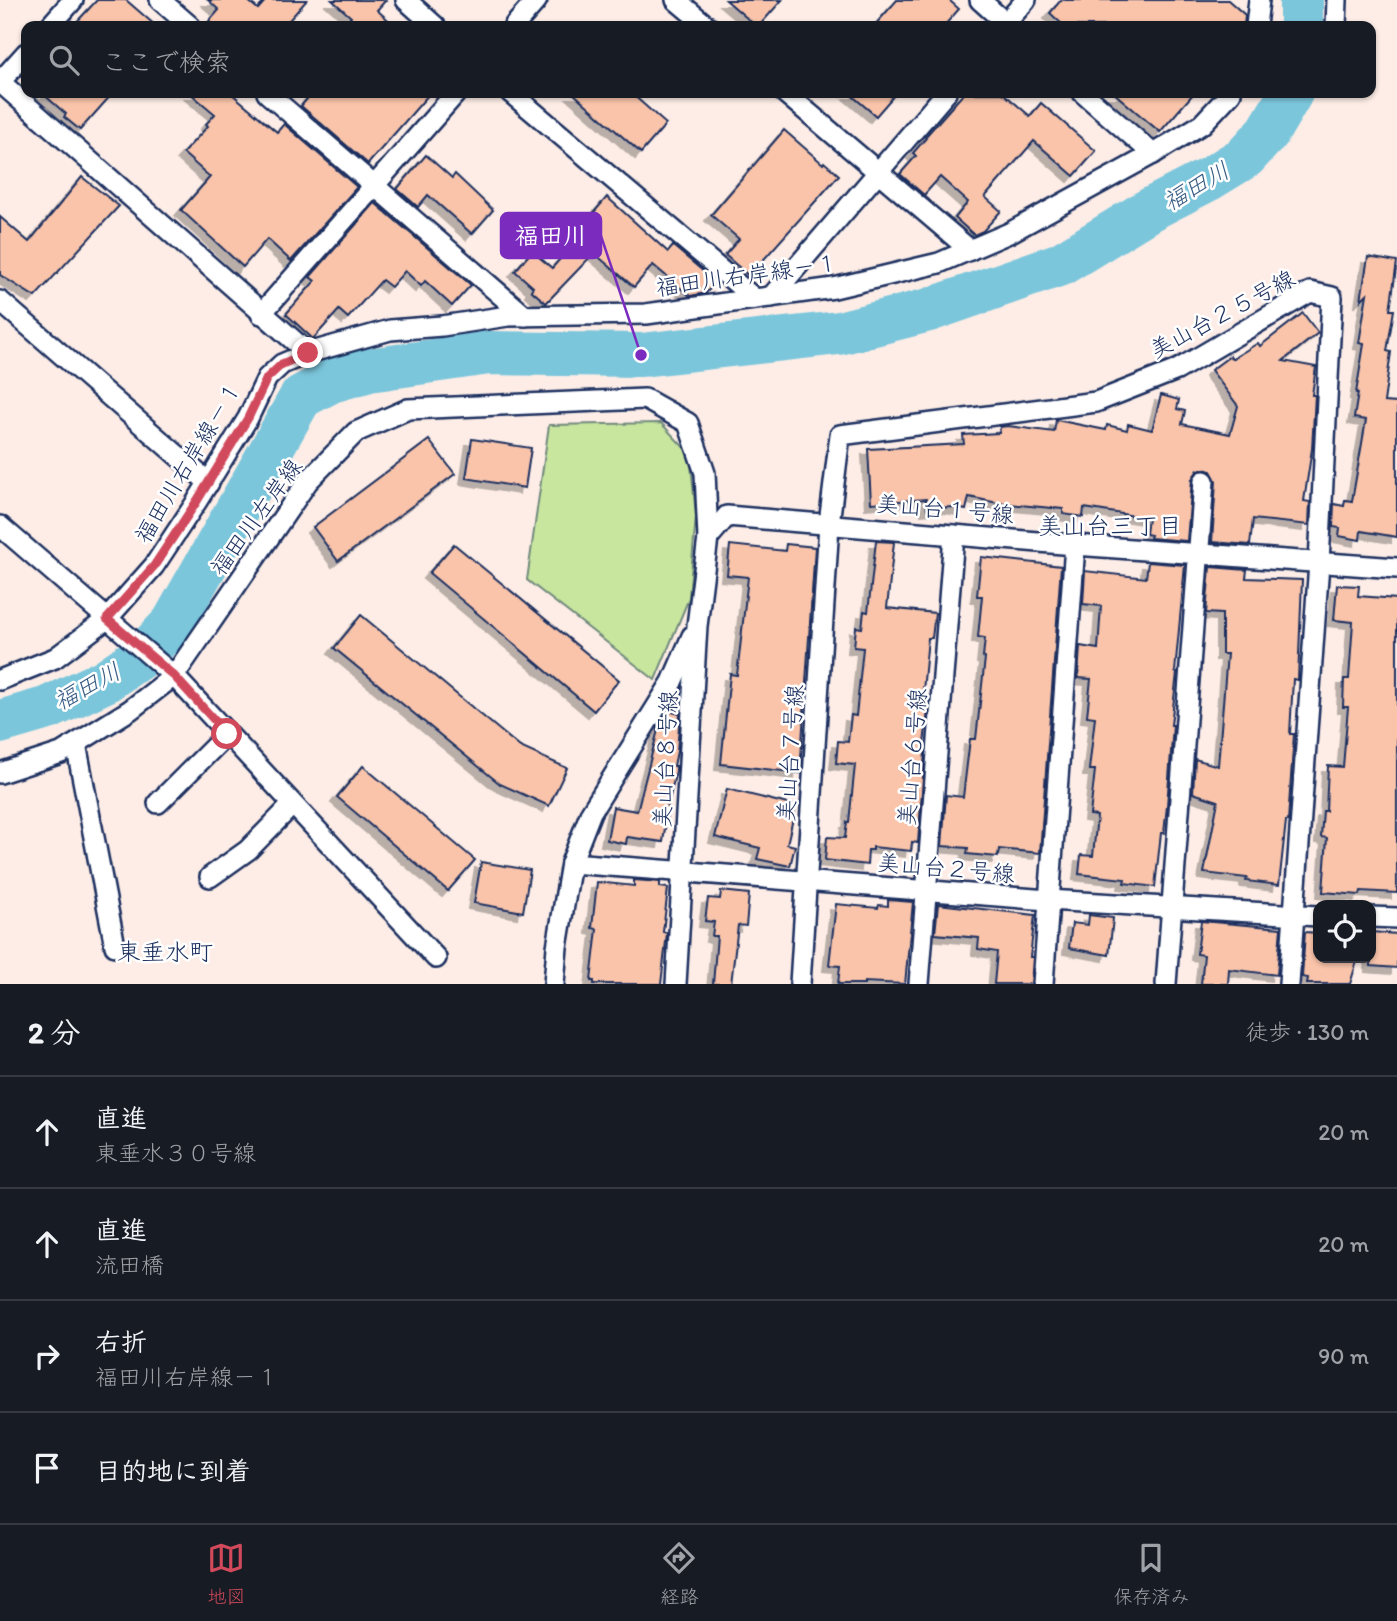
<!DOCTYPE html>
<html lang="ja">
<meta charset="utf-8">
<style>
:root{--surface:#171b24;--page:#242831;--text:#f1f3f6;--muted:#9ea1a6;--line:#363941;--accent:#d1495b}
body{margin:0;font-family:Itim,"Klee One",sans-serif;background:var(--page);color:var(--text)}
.controls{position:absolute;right:21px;bottom:21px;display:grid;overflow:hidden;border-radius:14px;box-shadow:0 2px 5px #0004}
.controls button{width:63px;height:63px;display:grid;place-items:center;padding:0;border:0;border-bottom:2px solid var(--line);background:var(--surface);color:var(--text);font:35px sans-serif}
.stop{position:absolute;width:21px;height:21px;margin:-16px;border:5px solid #d1495b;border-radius:50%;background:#fff}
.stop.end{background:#d1495b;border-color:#fff;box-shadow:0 2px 7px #0008}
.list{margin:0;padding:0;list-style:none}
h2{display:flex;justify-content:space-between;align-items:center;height:91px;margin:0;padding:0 28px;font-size:30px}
h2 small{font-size:23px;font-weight:400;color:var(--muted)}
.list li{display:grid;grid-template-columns:46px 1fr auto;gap:21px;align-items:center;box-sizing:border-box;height:112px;padding:0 28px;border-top:2px solid var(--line)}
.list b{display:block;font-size:26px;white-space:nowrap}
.list p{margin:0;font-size:23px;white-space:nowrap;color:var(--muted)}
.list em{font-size:23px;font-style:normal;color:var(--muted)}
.icon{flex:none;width:38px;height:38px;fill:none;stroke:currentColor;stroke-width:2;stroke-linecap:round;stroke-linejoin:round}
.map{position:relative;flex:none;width:1397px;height:984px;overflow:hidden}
.search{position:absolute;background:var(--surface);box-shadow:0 2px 5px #0004;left:21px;right:21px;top:21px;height:77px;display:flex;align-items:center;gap:18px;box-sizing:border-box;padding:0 24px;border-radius:14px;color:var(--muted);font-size:26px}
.sheet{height:539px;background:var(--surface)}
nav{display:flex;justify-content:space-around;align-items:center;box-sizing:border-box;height:98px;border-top:2px solid var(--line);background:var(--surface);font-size:19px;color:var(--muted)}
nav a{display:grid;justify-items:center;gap:4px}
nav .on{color:var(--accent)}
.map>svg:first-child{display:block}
.green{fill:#c8e69e;stroke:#728a7e;stroke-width:2}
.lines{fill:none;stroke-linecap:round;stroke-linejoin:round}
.river{stroke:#7bc6dc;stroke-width:44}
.building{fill:#f9c4aa;stroke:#1b2f5e;stroke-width:2;filter:url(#shadow)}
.minor-casing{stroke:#1b2f5e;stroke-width:24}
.minor{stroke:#fff;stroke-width:19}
.route{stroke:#d1495b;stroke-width:9}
.labels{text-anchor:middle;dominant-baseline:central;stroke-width:5;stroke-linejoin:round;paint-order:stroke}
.street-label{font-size:23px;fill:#1b2f5e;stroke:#fff}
.water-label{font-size:24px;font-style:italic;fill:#385c84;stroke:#fff}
.neighbourhood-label{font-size:24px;fill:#1b2f5e;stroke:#fff}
.leader{fill:none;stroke:#7b2cbf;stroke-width:2.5}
.callout-dot{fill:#7b2cbf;stroke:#fff;stroke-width:2.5}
.callout{fill:#7b2cbf;stroke:#7b2cbf;stroke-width:2.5}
.callout-label{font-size:24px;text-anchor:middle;font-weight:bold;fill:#fff}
</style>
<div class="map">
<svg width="1397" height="984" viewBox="0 0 1397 984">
<defs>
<filter id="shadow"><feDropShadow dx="-6" dy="6" stdDeviation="0" flood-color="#0004"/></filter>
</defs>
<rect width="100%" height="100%" fill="#fdede6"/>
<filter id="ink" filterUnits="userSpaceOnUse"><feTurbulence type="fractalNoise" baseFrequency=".0143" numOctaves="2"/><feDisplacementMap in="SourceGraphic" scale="14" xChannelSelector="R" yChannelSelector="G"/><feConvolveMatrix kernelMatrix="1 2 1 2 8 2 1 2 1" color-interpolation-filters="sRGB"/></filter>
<g filter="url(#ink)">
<polygon class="green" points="661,423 690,454 696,516 689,598 655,680 527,580 549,425"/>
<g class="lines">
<g class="river">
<polyline points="1301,0 1301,26"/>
<polyline points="0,722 48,708 105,681 143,655 173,623 301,397 331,381 369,370 489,353 641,355 839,333 929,310 1061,264 1149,210 1209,179 1245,157 1268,132 1291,93"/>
</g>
</g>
<g class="building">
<polygon points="97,0 126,0 156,26 73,26"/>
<polygon points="208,0 247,0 258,9 266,0 307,0 284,26 205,26 219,10"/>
<polygon points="332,0 386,0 377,10 395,26 343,26 351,17"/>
<polygon points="726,0 782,0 759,26 756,26"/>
<polygon points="897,0 949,0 959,9 944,26 874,26"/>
<polygon points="1061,0 1228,0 1245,15 1244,26 1064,26 1050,13"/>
<polygon points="42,93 113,93 80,130 64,117 66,114"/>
<polygon points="190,93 231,93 277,132 284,124 357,187 291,261 267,239 243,267 181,210 210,177 183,153 208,126 206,124 215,114"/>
<polygon points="312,93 430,93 368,164 301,106"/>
<polygon points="573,93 631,93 666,124 641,153"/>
<polygon points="849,93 896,93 876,116"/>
<polygon points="964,93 1003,93 1030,116 1041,103 1096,151 1074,176 1034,141 985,197 1001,211 983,231 974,235 955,218 968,202 940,177 924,195 900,174 916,156 913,153 926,138 925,137"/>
<polygon points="1114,93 1194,93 1160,132"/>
<polygon points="784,130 823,164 824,162 839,175 749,276 725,255 739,239 711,215"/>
<polygon points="426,155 452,178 455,174 493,210 472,234 428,195 418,207 397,189"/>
<polygon points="82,177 119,206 35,297 0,275 0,217 29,242"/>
<polygon points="607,197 668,252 673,246 716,282 706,293 690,296 653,265 634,287 594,253 546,303 531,290 533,287 515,271 532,251 552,268 576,241 572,238"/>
<polygon points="375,203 471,285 452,306 425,281 421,286 405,271 391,287 382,280 348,318 339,310 313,339 286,314 315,281 310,277"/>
<polygon points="1368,257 1397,262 1390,310 1394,310 1387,351 1391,352 1384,402 1397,403 1397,537 1361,531 1360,540 1339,536 1340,528 1333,527 1334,504 1344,506 1345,500 1352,501 1366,420 1354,418 1358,393 1356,393 1364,344 1359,343 1367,294 1361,300"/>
<polygon points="1303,313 1318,333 1283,361 1316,367 1312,395 1315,395 1312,449 1304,501 1310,502 1309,525 1253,519 1250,545 1212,542 1216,481 1211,471 1204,469 1198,470 1192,479 1187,541 1150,538 1151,535 1146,534 1148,518 1084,508 1083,517 1063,514 1063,509 998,503 969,497 966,510 952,507 927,509 926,499 871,503 868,449 964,444 963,435 999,433 1000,427 1008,426 1054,432 1056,420 1106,430 1107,425 1127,430 1128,424 1152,430 1161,395 1179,400 1177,409 1185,411 1182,424 1230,434 1238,406 1211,370 1230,356 1232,359 1258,343 1260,346"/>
<polygon points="472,439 531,448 525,488 466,478"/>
<polygon points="429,440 455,474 338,561 313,527"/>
<polygon points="876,541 894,542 887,608 935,613 932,638 928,638 922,702 929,702 923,752 925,752 918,843 912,842 911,851 873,847 873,850 868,850 867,865 825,860 827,837 845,838 847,822 849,822 855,765 836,763 838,741 848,742 851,715 856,716 863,648 854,647 856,627 862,628 864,611 868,612"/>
<polygon points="454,544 619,680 594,711 429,573"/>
<polygon points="786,544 815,547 800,773 721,764 730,674 737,675 748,577 727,575 730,545 785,551"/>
<polygon points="981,557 1061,566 1040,853 999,849 998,857 967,854 968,848 942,846 946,795 963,797 970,739 976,739 985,658 983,657 985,638 978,637 982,596 977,596"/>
<polygon points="1148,562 1185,565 1175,672 1177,673 1171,725 1173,725 1167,806 1164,833 1161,833 1155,887 1124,883 1125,879 1079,874 1081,855 1093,856 1097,816 1090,815 1095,770 1089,770 1095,717 1087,716 1091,679 1078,678 1080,646 1098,649 1101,606 1083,604 1085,571 1146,578"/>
<polygon points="1210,567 1247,570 1246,578 1302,580 1298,680 1293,679 1290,734 1294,734 1288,821 1286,821 1279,885 1246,881 1247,878 1204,873 1218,801 1193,793 1195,759 1218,766 1227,654 1222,654 1222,614 1206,613"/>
<polygon points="1337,585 1359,586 1358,596 1397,599 1397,893 1361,891 1360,895 1323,892 1327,838 1321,837 1323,811 1326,811 1328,766 1343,767 1348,707 1343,707 1344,679 1349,679 1353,622 1334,620"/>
<polygon points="361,615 520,747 567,768 549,806 500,784 334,648"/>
<polygon points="668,711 680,714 677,751 674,766 676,766 676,771 666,813 667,814 663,842 627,837 626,844 607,840 613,807 637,811 659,726"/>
<polygon points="363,766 475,860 448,891 337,797"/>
<polygon points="727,789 796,806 787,844 795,846 790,866 757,859 760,848 715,837"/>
<polygon points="481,862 530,870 523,912 474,903"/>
<polygon points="634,880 660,882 660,887 668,888 663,932 667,933 661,984 594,984 594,981 591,981 597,929 592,928 597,882 634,886"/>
<polygon points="721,891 749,894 746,926 738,925 731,984 713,984 717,936 712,936 714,922 705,921 708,898 720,899"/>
<polygon points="888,900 913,902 905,984 864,982 864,984 838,984 840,966 829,965 836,904 878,908 879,905 888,906"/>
<polygon points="938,904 1035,915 1030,957 1033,957 1031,984 994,984 997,952 978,949 979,938 935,934"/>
<polygon points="1089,915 1113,918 1109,955 1069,948 1072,923 1088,925"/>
<polygon points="1201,921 1281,928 1277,975 1229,969 1228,984 1201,984 1204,955 1197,954"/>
<polygon points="1305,932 1318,933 1318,958 1358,958 1350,984 1307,984 1308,978 1302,977"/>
<polygon points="1371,932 1397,934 1397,968 1371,966"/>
</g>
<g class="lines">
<defs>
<g id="minor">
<polyline points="160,0 190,26"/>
<polyline points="406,0 435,26"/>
<polyline points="676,0 707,26"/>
<polyline points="980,0 1009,26"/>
<polyline points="50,26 73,0"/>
<polyline points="514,26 537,0"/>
<polyline points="1003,26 1026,0"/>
<polyline points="1256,26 1259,0"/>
<polyline points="1336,26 1337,0"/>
<polyline points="0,82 308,353"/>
<polyline points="0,82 26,53"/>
<polyline points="267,93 525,316"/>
<polyline points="511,93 755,299"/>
<polyline points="785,93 970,250"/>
<polyline points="1083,93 1153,154"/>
<polyline points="771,297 946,93"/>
<polyline points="0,301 209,483"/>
<polyline points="261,314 456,93"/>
<polyline points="0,526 174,676 436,958"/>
<polyline points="708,538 727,516 1075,545 1397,568"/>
<polyline points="0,680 55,658 107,619 154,566 197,501 248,418 267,378 282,364 308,353 390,330 442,326 508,316 646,314 834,288 939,263 1009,233 1153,154 1202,124 1231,93"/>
<polyline points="76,744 115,946"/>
<polyline points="0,773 61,753 130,710 174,676 308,481 356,432 408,409 645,399 688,423 705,473 708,538 697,626 676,984"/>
<polyline points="158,803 227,734"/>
<polyline points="571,863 1048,900 1318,916"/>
<polyline points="210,877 248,850 292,805"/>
<polyline points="1371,917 1397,918"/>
<polyline points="554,984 557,947 571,863 591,812 672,682 692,636"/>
<polyline points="800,984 829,524 840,435 1096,402 1177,370 1310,292 1332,297 1319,563 1289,984"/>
<polyline points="919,984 954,535"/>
<polyline points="1043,984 1075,545"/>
<polyline points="1166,984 1204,481"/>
</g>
</defs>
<use href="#minor" class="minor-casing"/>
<use href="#minor" class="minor"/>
</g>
</g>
<g class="lines" filter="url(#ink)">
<polyline class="route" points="227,734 174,676 107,619 154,566 197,501 248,418 267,378 282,364 308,353"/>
</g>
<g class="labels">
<g class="street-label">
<text transform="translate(747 275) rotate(-8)">福田川右岸線－１</text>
<text transform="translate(1222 314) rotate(-28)">美山台２５号線</text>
<text transform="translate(188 462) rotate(-59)">福田川右岸線－１</text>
<text transform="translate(945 509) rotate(5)">美山台１号線</text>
<text transform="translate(256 517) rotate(-54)">福田川左岸線</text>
<text transform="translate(790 753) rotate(-86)">美山台７号線</text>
<text transform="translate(912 757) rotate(-85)">美山台６号線</text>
<text transform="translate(665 759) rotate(-87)">美山台８号線</text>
<text transform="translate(946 868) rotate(5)">美山台２号線</text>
</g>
<g class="water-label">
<text transform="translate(1196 186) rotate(-30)">福田川</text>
<text transform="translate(87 686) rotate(-28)">福田川</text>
</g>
<g class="neighbourhood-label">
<text x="1110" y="525">美山台三丁目</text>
<text x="165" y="951">東垂水町</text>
</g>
</g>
<path class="leader" d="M641 355L601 236"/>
<circle class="callout-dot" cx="641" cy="355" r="7"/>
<rect class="callout" x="501" y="213" width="100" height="45" rx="7"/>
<g class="callout-label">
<text x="551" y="244">福田川</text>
</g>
</svg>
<div class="controls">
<button><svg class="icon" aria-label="locate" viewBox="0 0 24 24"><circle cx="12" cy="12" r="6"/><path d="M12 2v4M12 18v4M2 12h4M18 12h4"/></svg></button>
</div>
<div class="stop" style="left:227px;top:734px"></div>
<div class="stop end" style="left:308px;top:353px"></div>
<div class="search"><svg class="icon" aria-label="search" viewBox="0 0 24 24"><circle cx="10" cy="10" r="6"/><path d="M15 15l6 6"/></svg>ここで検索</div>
</div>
<section class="sheet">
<h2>2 分<small>徒歩 · 130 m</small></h2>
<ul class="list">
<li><svg class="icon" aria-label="ahead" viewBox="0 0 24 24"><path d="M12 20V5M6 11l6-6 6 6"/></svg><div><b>直進</b><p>東垂水３０号線</p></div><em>20 m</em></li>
<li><svg class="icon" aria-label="ahead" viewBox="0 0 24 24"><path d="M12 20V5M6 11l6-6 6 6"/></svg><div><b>直進</b><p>流田橋</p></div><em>20 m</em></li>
<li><svg class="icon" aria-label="right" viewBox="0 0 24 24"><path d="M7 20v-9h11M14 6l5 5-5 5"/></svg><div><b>右折</b><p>福田川右岸線－１</p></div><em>90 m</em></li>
<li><svg class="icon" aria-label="arrive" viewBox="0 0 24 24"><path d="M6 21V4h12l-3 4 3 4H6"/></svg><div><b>目的地に到着</b></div></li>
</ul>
</section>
<nav>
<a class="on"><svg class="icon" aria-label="map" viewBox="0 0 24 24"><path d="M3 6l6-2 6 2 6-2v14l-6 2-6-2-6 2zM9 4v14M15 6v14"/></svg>地図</a>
<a><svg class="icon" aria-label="directions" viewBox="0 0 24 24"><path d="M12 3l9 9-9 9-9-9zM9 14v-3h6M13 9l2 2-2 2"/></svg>経路</a>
<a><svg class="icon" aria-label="saved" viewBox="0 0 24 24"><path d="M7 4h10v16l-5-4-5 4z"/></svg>保存済み</a>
</nav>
